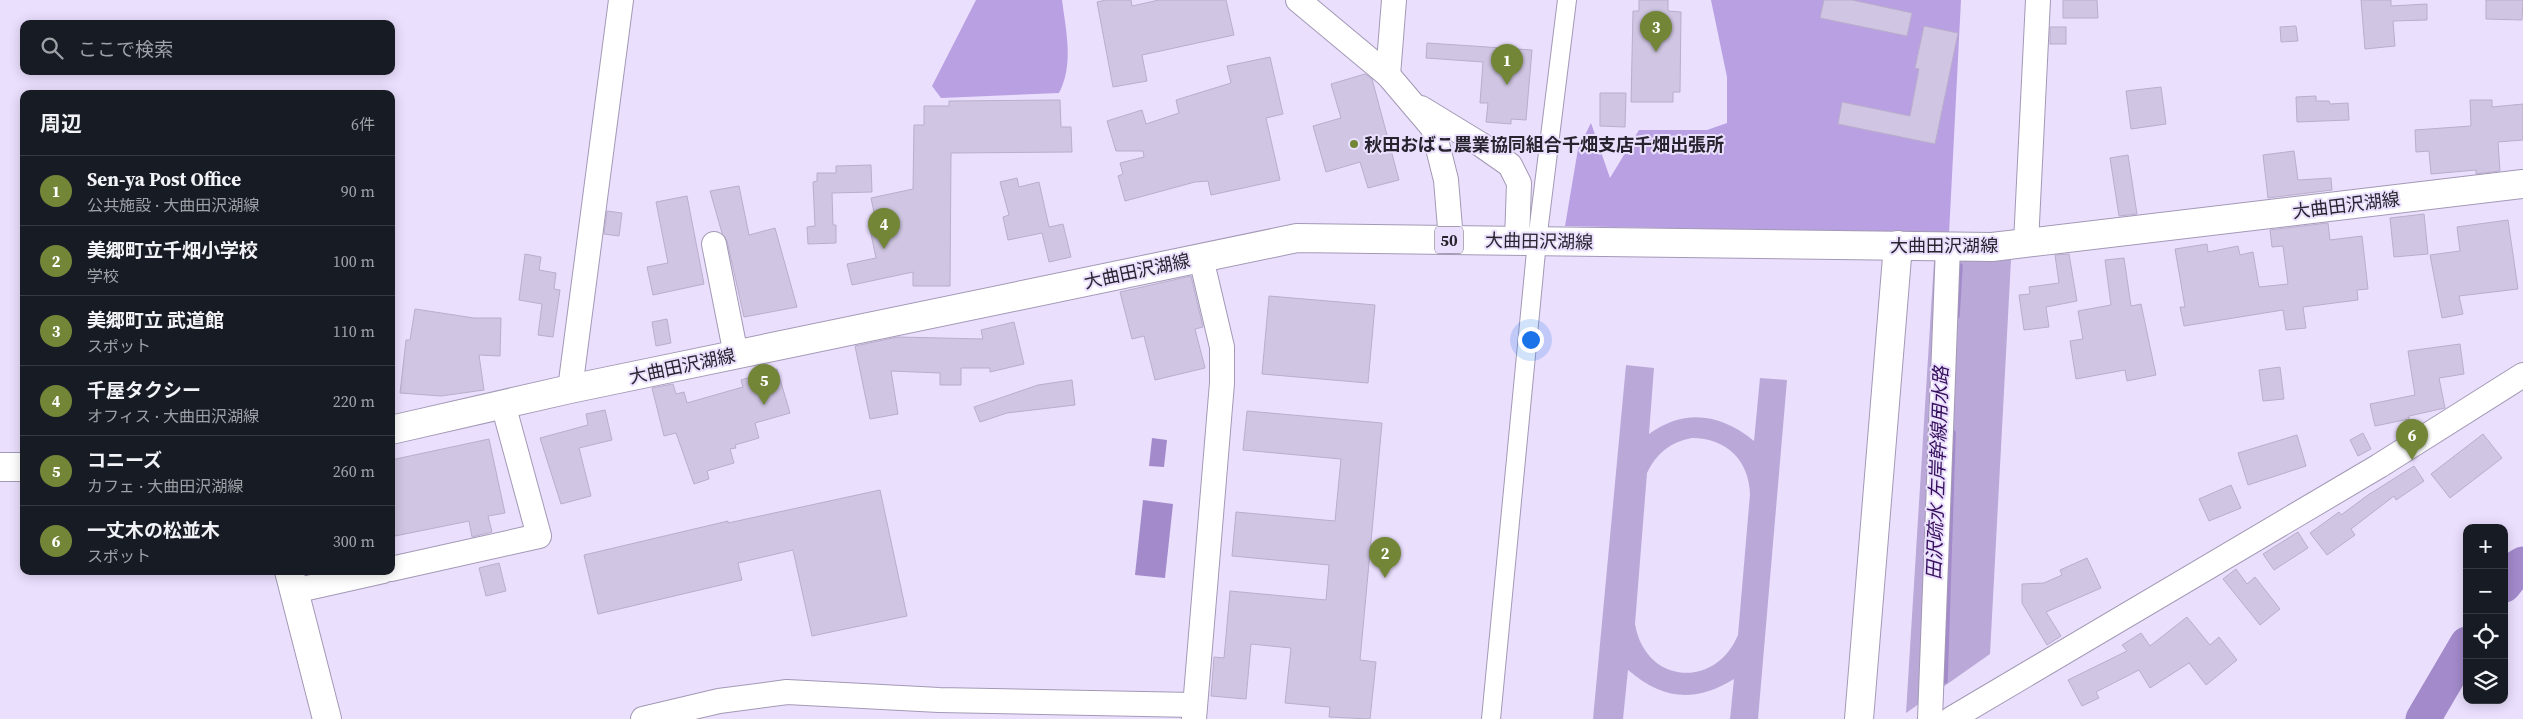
<!DOCTYPE html>
<html lang="ja">
<meta charset="utf-8">
<style>
:root{--surface:#171b24;--page:#20242c;--text:#f1f3f6;--muted:#9ea1a6;--line:#363941;--accent:#738637}
body{margin:0;font-family:"Source Serif 4","Noto Sans JP",serif;background:var(--page);color:var(--text)}
.controls{position:absolute;right:15px;bottom:15px;display:grid;overflow:hidden;border-radius:10px;box-shadow:0 2px 12px #0003}
.controls button{width:45px;height:45px;display:grid;place-items:center;padding:0;border:0;border-bottom:1px solid var(--line);background:var(--surface);color:var(--text);font:25px sans-serif}
.you{position:absolute;left:1530px;top:339px;width:18px;height:18px;margin:-12px;border:4px solid #fff;border-radius:50%;background:#1a73e8;box-shadow:0 0 0 8px #1a73e833}
.badge{display:grid;place-items:center;width:32px;height:32px;border-radius:50%;background:var(--accent);color:#fff;font-size:16px;font-weight:700}
.pin{position:absolute;translate:-50% -41px;filter:drop-shadow(0 1px 2px #0008)}
.pin::after{content:'';position:absolute;top:26px;width:18px;height:15px;background:inherit;clip-path:polygon(0 0,100% 0,50% 100%)}
.list{margin:0;padding:0;list-style:none}
h2{display:flex;justify-content:space-between;align-items:center;height:65px;margin:0;padding:0 20px;font-size:21px}
h2 small{font-size:16px;font-weight:400;color:var(--muted)}
.list li{display:grid;grid-template-columns:32px 1fr auto;gap:15px;align-items:center;box-sizing:border-box;height:70px;padding:0 20px;border-top:1px solid var(--line)}
.list b{display:block;font-size:19px;white-space:nowrap}
.list p{margin:0;font-size:16px;white-space:nowrap;color:var(--muted)}
.list em{font-size:16px;font-style:normal;color:var(--muted)}
.icon{flex:none;width:28px;height:28px;fill:none;stroke:currentColor;stroke-width:2;stroke-linecap:round;stroke-linejoin:round}
.map{position:relative;flex:none;width:2523px;height:719px;overflow:hidden}
.search{position:absolute;background:var(--surface);box-shadow:0 2px 12px #0003;left:20px;top:20px;width:375px;height:55px;display:flex;align-items:center;gap:12px;box-sizing:border-box;padding:0 18px;border-radius:10px;color:var(--muted);font-size:19px}
.panel{position:absolute;background:var(--surface);box-shadow:0 2px 12px #0003;left:20px;top:90px;width:375px;height:485px;border-radius:10px}
.map>svg:first-child{display:block}
.green{fill:#baa9d8;fill-rule:evenodd}
.forest{fill:#b9a0e2}
.water{fill:#a38acb}
.lines{fill:none;stroke-linecap:round;stroke-linejoin:round}
.stream{stroke:#a38acb;stroke-width:5.5}
.river{stroke:#a38acb;stroke-width:35}
.building{fill:#d0c6e3;stroke:#b9aecb}
.pedestrian-casing{stroke:#a399b5;stroke-width:20}
.minor-casing{stroke:#a399b5;stroke-width:26}
.tertiary-casing{stroke:#a399b5;stroke-width:30}
.primary-casing{stroke:#a399b5;stroke-width:30}
.pedestrian{stroke:#fff;stroke-width:18}
.minor{stroke:#fff;stroke-width:24}
.tertiary{stroke:#fff;stroke-width:28}
.primary{stroke:#fff;stroke-width:28}
.poi-dot{fill:#738637;stroke:#eadffd;stroke-width:2}
.labels{text-anchor:middle;dominant-baseline:central;stroke-width:4;stroke-linejoin:round;paint-order:stroke}
.shield{fill:#eadffd;stroke:#625c6d;stroke-width:1}
.shield-label{font-size:16px;font-weight:bold;fill:#28242f}
.poi-label{font-size:18px;font-weight:bold;fill:#28242f;stroke:#eadffd;text-anchor:start}
.street-label{font-size:18px;fill:#28242f;stroke:#eadffd}
.water-label{font-size:19px;font-style:italic;fill:#360f5c;stroke:#eadffd}
</style>
<div class="map">
<svg width="2523" height="719" viewBox="0 0 2523 719">
<rect width="100%" height="100%" fill="#eadffd"/>
<g class="green">
<polygon points="2011,260 1990,654 1906,713 1934,261"/>
<path d="M1626 365 1654 368 1649 434C1685 408 1721 414 1754 441L1760 378 1787 380 1758 719H1730L1734 679C1695 703 1663 700 1628 670L1623 719H1593ZM1692 438C1726 438 1749 460 1750 494L1738 635C1715 690 1645 684 1635 624L1647 473C1656 453 1671 442 1692 438Z"/>
</g>
<g class="forest">
<path d="M976 0H1062C1066 31 1074 64 1059 93L941 98 932 86Z"/>
<polygon points="1711,0 1961,0 1949,234 1565,226 1578,149 1591,123 1610,178 1639,130 1707,130 1727,123 1727,77"/>
</g>
<g class="water">
<polygon points="1152,438 1167,440 1164,467 1149,466"/>
<polygon points="1143,500 1173,504 1165,578 1135,575"/>
</g>
<g class="lines">
<g class="stream">
<polyline points="1957,316 1960,266"/>
<polyline points="1945,681 1953,433"/>
</g>
<g class="river">
<polyline points="2504,585 2518,567 2523,564"/>
<polyline points="2423,719 2467,644"/>
</g>
</g>
<g class="building">
<polygon points="1106,0 1131,0 1132,6 1159,0 1226,0 1234,35 1142,55 1147,81 1113,87 1097,2"/>
<polygon points="1639,0 1668,0 1668,11 1681,12 1680,92 1673,92 1673,102 1631,102 1633,11 1639,11"/>
<polygon points="1824,0 1852,0 1912,13 1907,36 1820,18"/>
<polygon points="2063,0 2097,0 2098,18 2063,18"/>
<polygon points="2361,0 2391,0 2391,6 2427,4 2427,20 2393,21 2395,46 2365,49"/>
<polygon points="2486,0 2523,0 2522,20 2486,19"/>
<polygon points="1924,26 1958,33 1935,144 1838,124 1842,102 1910,116 1919,69 1915,68"/>
<polygon points="2296,26 2298,41 2281,42 2280,27"/>
<rect x="2050" y="27" width="16" height="17"/>
<polygon points="1427,43 1532,50 1526,120 1511,119 1511,124 1486,122 1488,103 1480,103 1483,62 1426,58"/>
<polygon points="1270,57 1283,114 1266,118 1280,180 1211,195 1208,181 1195,182 1125,201 1118,176 1123,174 1120,163 1144,157 1143,151 1116,151 1107,121 1142,110 1146,124 1179,113 1176,100 1231,83 1227,66"/>
<polygon points="1365,74 1372,79 1399,180 1368,188 1360,162 1326,172 1313,126 1341,118 1331,84"/>
<polygon points="2161,87 2166,124 2131,129 2126,91"/>
<polygon points="1600,93 1626,93 1625,127 1600,126"/>
<polygon points="2316,96 2316,101 2329,101 2330,104 2348,103 2349,120 2297,122 2296,97"/>
<polygon points="1060,100 1061,127 1071,127 1072,152 951,153 950,286 913,286 913,272 852,285 847,264 876,258 869,224 876,222 871,198 913,189 914,125 924,125 924,106 949,106 949,101"/>
<polygon points="2470,100 2492,100 2492,107 2523,104 2523,140 2498,142 2500,171 2476,174 2476,170 2431,174 2429,151 2416,152 2415,130 2471,126"/>
<polygon points="2294,151 2298,180 2331,178 2332,190 2268,198 2263,155"/>
<polygon points="2128,155 2137,214 2119,216 2110,158"/>
<polygon points="871,165 872,192 832,193 833,225 836,225 836,243 808,244 807,227 815,226 813,182 817,181 817,173 836,173 836,166"/>
<polygon points="1017,178 1019,187 1039,182 1049,227 1063,224 1071,257 1049,262 1042,233 1008,240 1003,217 1009,215 1000,182"/>
<polygon points="739,186 749,235 775,228 797,307 744,317 727,241 722,233 710,191"/>
<polygon points="687,196 704,284 653,295 647,267 668,263 656,202"/>
<polygon points="607,211 622,213 619,236 604,234"/>
<polygon points="2424,214 2428,254 2394,257 2390,218"/>
<polygon points="2508,220 2518,289 2459,296 2463,314 2442,318 2430,255 2460,251 2457,227"/>
<polygon points="2328,223 2330,240 2362,236 2368,289 2357,290 2358,300 2303,307 2306,328 2286,330 2283,310 2184,326 2180,307 2185,307 2175,249 2207,244 2208,252 2238,246 2240,255 2253,252 2259,287 2288,284 2283,246 2272,247 2270,230"/>
<polygon points="525,254 541,257 539,270 556,273 554,289 560,290 553,337 538,335 542,304 519,300"/>
<polygon points="2069,254 2077,301 2046,307 2049,327 2024,330 2019,295 2030,294 2029,287 2059,283 2055,255"/>
<polygon points="2124,258 2131,306 2141,304 2156,375 2127,381 2125,370 2076,379 2070,341 2083,339 2078,311 2111,305 2105,260"/>
<polygon points="1191,276 1203,327 1195,329 1205,368 1155,380 1144,336 1132,339 1120,292"/>
<polygon points="1269,296 1375,305 1368,383 1262,374"/>
<polygon points="415,309 474,318 501,318 500,356 479,355 484,390 441,396 400,393 406,340 410,340"/>
<polygon points="667,319 671,343 656,346 652,322"/>
<polygon points="1014,322 1024,364 990,372 990,368 961,368 961,385 940,385 940,373 891,371 898,414 870,419 855,346 898,337 983,339 981,330"/>
<polygon points="2460,344 2464,374 2439,378 2445,408 2409,416 2409,419 2375,426 2370,404 2415,395 2408,351"/>
<polygon points="2280,367 2284,399 2263,401 2259,370"/>
<polygon points="777,369 790,413 755,423 759,438 735,445 736,448 730,449 734,463 707,471 709,479 694,484 676,433 664,436 652,388 673,384 676,394 684,392 687,403 743,387 741,380"/>
<polygon points="1072,380 1075,405 1007,413 980,422 974,407 1038,385"/>
<polygon points="605,410 612,440 579,448 591,496 561,504 540,438 588,425 586,414"/>
<polygon points="1247,411 1382,423 1360,660 1376,662 1370,719 1329,717 1330,707 1285,703 1291,648 1251,644 1246,699 1211,696 1214,657 1224,658 1230,591 1326,600 1329,565 1232,556 1236,512 1335,521 1341,459 1243,450"/>
<polygon points="2363,433 2371,449 2358,456 2350,440"/>
<polygon points="2483,434 2502,458 2450,498 2431,474"/>
<polygon points="2297,435 2306,466 2248,485 2238,453"/>
<polygon points="489,439 505,513 488,516 492,532 472,537 469,521 395,536 391,518 391,460"/>
<polygon points="2414,466 2424,481 2396,500 2394,496 2351,529 2355,535 2327,555 2310,533 2339,512 2341,515 2368,495"/>
<polygon points="2231,485 2241,508 2209,521 2199,499"/>
<polygon points="880,490 907,616 812,636 793,550 738,563 742,580 598,614 584,555 728,521 728,523"/>
<polygon points="2298,532 2308,548 2274,570 2263,554"/>
<polygon points="2087,558 2101,588 2046,612 2061,636 2047,645 2022,603 2022,584 2044,583 2062,575 2060,570"/>
<polygon points="499,563 506,591 486,596 479,568"/>
<polygon points="2236,569 2247,584 2255,577 2280,609 2260,625 2223,579"/>
<polygon points="2187,617 2210,645 2219,637 2237,660 2206,685 2189,663 2150,688 2139,670 2096,692 2099,698 2082,706 2068,680 2127,651 2122,645 2141,633 2150,646"/>
</g>
<g class="lines">
<defs>
<polyline id="pedestrian" points="1491,719 1537,241 1567,0"/>
<g id="minor">
<polyline points="1298,0 1388,75 1433,128 1446,180 1451,240"/>
<polyline points="1388,75 1394,0"/>
<polyline points="1421,108 1480,144 1510,165 1519,183 1517,241"/>
<polyline points="2026,243 2038,0"/>
<polyline points="714,244 736,355"/>
<polyline points="570,389 621,0"/>
<polyline points="391,569 539,536 503,404"/>
<polyline points="294,591 383,571"/>
<polyline points="643,719 719,701 787,692 939,700 1194,705"/>
<polyline points="1194,719 1222,383 1222,347 1201,258"/>
<polyline points="1930,719 1948,246"/>
<polyline points="1951,719 2379,466 2523,375"/>
</g>
<g id="tertiary">
<polyline points="289,571 327,719"/>
<polyline points="1859,719 1898,245"/>
</g>
<g id="primary">
<polyline points="391,430 570,389 1297,238 1992,247 2523,184"/>
<polyline points="0,467 24,467"/>
</g>
</defs>
<use href="#pedestrian" class="pedestrian-casing"/>
<use href="#minor" class="minor-casing"/>
<use href="#tertiary" class="tertiary-casing"/>
<use href="#primary" class="primary-casing"/>
<use href="#pedestrian" class="pedestrian"/>
<use href="#minor" class="minor"/>
<use href="#tertiary" class="tertiary"/>
<use href="#primary" class="primary"/>
</g>
<circle class="poi-dot" cx="1354" cy="144" r="5"/>
<g class="labels">
<rect class="shield" x="1435" y="226.5" width="28" height="27" rx="4"/>
<g class="shield-label">
<text x="1449" y="240">50</text>
</g>
<g class="poi-label">
<text x="1364" y="144">秋田おばこ農業協同組合千畑支店千畑出張所</text>
</g>
<g class="street-label">
<text transform="translate(2346 205) rotate(-7)">大曲田沢湖線</text>
<text transform="translate(1539 241) rotate(1)">大曲田沢湖線</text>
<text x="1944" y="245">大曲田沢湖線</text>
<text transform="translate(1137 271) rotate(-12)">大曲田沢湖線</text>
<text transform="translate(682 366) rotate(-12)">大曲田沢湖線</text>
</g>
<g class="water-label">
<text transform="translate(1937 473) rotate(-88)">田沢疏水 左岸幹線用水路</text>
</g>
</g>
</svg>
<div class="controls">
<button>+</button>
<button>−</button>
<button><svg class="icon" aria-label="locate" viewBox="0 0 24 24"><circle cx="12" cy="12" r="6"/><path d="M12 2v4M12 18v4M2 12h4M18 12h4"/></svg></button>
<button><svg class="icon" aria-label="layers" viewBox="0 0 24 24"><path d="M12 4l9 5-9 5-9-5zM3 14l9 5 9-5"/></svg></button>
</div>
<div class="you"></div>
<div class="pin badge" style="left:1507px;top:85px">1</div>
<div class="pin badge" style="left:1385px;top:578px">2</div>
<div class="pin badge" style="left:1656px;top:52px">3</div>
<div class="pin badge" style="left:884px;top:249px">4</div>
<div class="pin badge" style="left:764px;top:405px">5</div>
<div class="pin badge" style="left:2412px;top:460px">6</div>
<div class="search"><svg class="icon" aria-label="search" viewBox="0 0 24 24"><circle cx="10" cy="10" r="6"/><path d="M15 15l6 6"/></svg>ここで検索</div>
<section class="panel">
<h2>周辺<small>6件</small></h2>
<ul class="list">
<li><span class="badge">1</span><div><b>Sen-ya Post Office</b><p>公共施設 · 大曲田沢湖線</p></div><em>90 m</em></li>
<li><span class="badge">2</span><div><b>美郷町立千畑小学校</b><p>学校</p></div><em>100 m</em></li>
<li><span class="badge">3</span><div><b>美郷町立 武道館</b><p>スポット</p></div><em>110 m</em></li>
<li><span class="badge">4</span><div><b>千屋タクシー</b><p>オフィス · 大曲田沢湖線</p></div><em>220 m</em></li>
<li><span class="badge">5</span><div><b>コニーズ</b><p>カフェ · 大曲田沢湖線</p></div><em>260 m</em></li>
<li><span class="badge">6</span><div><b>一丈木の松並木</b><p>スポット</p></div><em>300 m</em></li>
</ul>
</section>
</div>
